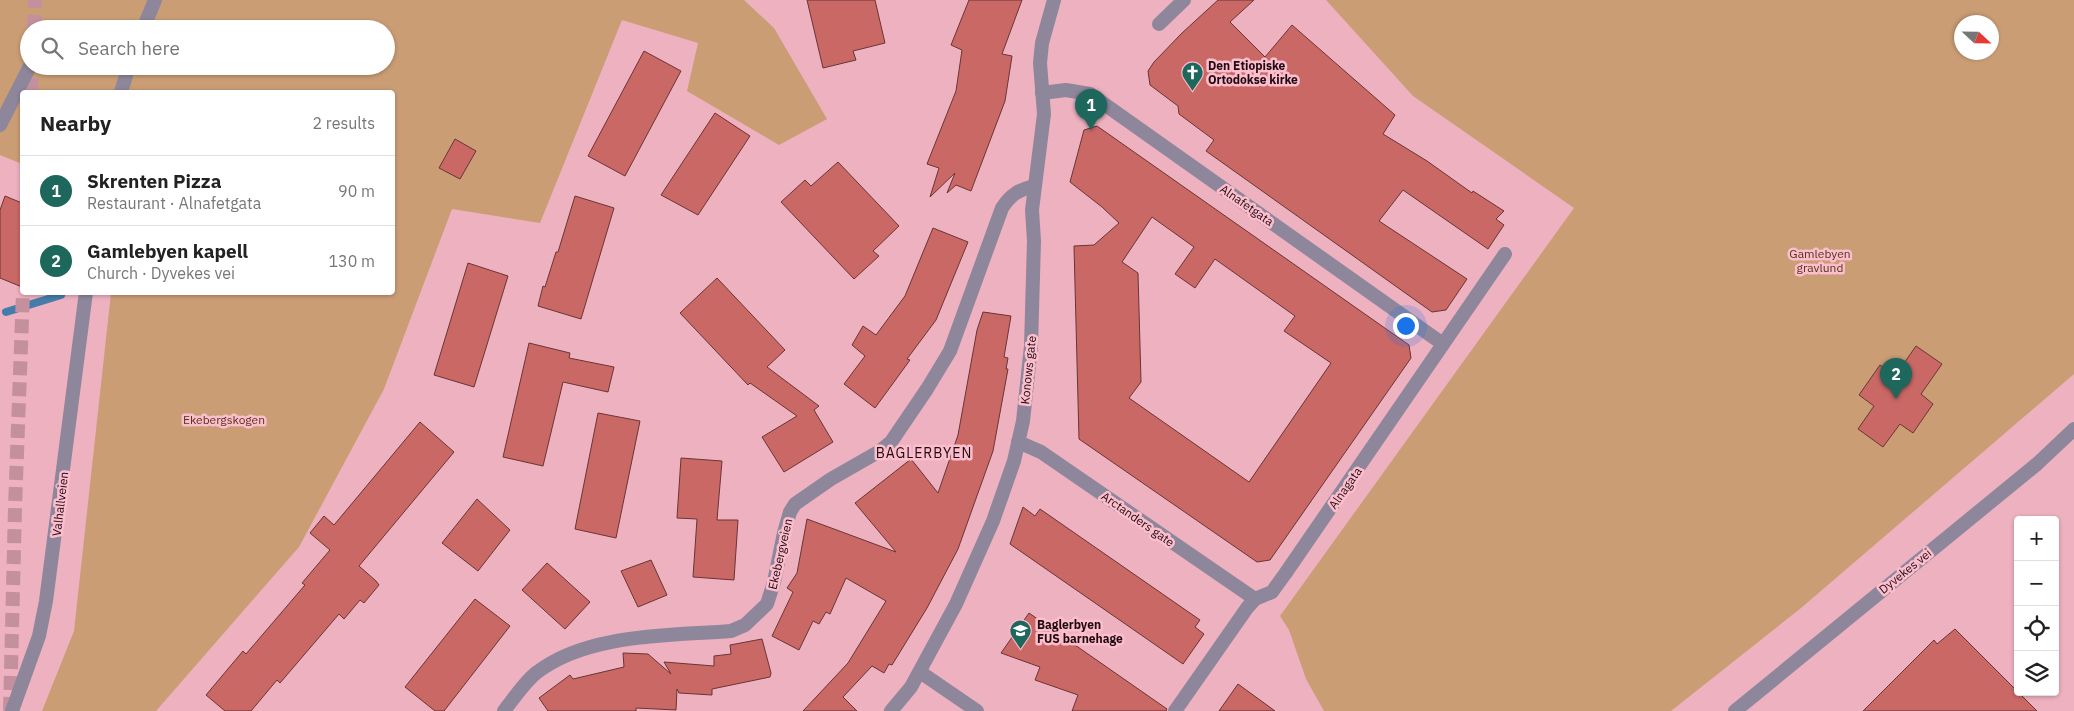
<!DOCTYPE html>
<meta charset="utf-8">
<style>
:root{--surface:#fff;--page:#f6f6f6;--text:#222;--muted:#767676;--line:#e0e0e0;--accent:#1e675d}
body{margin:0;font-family:"IBM Plex Sans",sans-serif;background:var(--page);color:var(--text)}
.controls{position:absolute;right:15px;bottom:15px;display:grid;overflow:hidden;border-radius:5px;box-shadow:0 1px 4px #0004}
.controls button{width:45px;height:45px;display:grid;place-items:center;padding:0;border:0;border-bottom:1px solid var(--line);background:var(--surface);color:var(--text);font:25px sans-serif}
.compass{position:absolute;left:1954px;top:15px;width:45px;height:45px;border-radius:50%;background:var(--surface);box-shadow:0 1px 4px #0004;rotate:112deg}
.you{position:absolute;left:1405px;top:325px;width:18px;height:18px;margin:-12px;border:4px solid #fff;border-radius:50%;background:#1a73e8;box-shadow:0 0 0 8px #1a73e833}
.badge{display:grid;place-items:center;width:32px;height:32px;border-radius:50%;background:var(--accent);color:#fff;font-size:16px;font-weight:700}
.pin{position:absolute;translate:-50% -41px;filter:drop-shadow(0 1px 2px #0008)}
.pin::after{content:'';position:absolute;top:26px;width:18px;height:15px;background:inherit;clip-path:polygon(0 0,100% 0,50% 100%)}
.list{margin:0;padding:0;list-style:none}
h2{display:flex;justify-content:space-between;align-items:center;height:65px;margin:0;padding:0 20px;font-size:21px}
h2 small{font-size:16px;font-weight:400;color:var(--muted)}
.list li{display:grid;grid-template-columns:32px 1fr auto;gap:15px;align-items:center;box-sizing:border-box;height:70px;padding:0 20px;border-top:1px solid var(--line)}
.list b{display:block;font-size:19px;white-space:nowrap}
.list p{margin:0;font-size:16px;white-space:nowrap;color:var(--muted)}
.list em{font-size:16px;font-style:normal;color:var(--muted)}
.icon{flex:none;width:28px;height:28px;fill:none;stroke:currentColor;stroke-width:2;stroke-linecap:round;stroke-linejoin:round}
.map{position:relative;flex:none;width:2074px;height:711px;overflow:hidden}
.search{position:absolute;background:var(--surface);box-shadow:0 1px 4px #0004;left:20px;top:20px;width:375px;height:55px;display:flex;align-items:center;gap:12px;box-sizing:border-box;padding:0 18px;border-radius:28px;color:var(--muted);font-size:19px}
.panel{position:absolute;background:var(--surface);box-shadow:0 1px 4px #0004;left:20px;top:90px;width:375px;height:205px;border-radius:5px}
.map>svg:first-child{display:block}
.green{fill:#ca9d75;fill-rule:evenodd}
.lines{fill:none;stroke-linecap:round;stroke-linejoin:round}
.stream{stroke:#457caa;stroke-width:8}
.building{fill:#ca6866;stroke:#693534;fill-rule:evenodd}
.trunk-tunnel{stroke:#c5909d;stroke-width:14;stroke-dasharray:14 7;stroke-linecap:butt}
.minor{stroke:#8e869b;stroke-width:14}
.tertiary{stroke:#8e869b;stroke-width:14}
.labels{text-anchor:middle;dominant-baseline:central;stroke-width:5;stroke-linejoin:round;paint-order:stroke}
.poi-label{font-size:12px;font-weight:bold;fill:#200b11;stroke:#fcbecd;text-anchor:start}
.street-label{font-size:12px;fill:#200b11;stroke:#fcbecd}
.park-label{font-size:12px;fill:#543518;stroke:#fcbecd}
.neighbourhood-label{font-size:14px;letter-spacing:1px;fill:#200b11;stroke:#fcbecd}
</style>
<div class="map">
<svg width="2074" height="711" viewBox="0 0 2074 711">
<rect width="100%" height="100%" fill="#eeb1c0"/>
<g class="green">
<path d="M0 0H744L774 28 827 119 779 145 687 91 698 43 622 20 540 223 452 209 384 389 299 547 156 711H42L74 631 111 293 392 292V92H22V164L0 155ZM29 29H386V66H29Z"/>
<path d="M1326 0H2074V374L1801 608 1671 711H1324L1306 679 1289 630 1280 616 1574 208 1413 96ZM1962 22H1992V52H1962Z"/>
</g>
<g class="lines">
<polyline class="stream" points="6,312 61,295"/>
</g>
<g class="building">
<polygon points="807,0 875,0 885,43 853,51 856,60 823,68"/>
<polygon points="969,0 1022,0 1002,54 1012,56 1005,101 971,191 956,185 947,193 955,173 930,197 939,168 927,164 956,91 962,50 951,45"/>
<polygon points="1218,0 1254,0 1230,22 1265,57 1292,25 1395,115 1383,134 1427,161 1472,193 1473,191 1504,211 1496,219 1504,225 1488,249 1403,190 1379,221 1467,279 1446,310 1432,312 1206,151 1214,140 1179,114 1178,106 1150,85 1148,71 1154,62 1182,33"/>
<polygon points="644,51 681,71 625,176 588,156"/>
<polygon points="715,113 750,136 698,215 661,195"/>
<path d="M1097 126 1409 345 1411 358 1270 560 1257 562 1079 439 1074 246 1094 245 1119 223 1102 207 1070 182 1084 130ZM1152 217 1194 247 1175 274 1195 288 1215 259 1295 316 1284 331 1331 363 1249 482 1129 398 1141 382 1138 273 1122 262Z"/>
<polygon points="455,139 476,151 460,179 439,168"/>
<polygon points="838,162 899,226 873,251 879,256 854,279 781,202 805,180 811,186"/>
<polygon points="5,196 22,203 22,287 0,278 0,210"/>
<polygon points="575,196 614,208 581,319 538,306 543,286 545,287 556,252 558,252"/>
<polygon points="933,228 968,242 936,320 907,359 910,360 875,408 844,384 865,356 852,345 863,326 876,335 905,296"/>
<polygon points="468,263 508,276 474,387 434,375"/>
<polygon points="717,278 785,350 767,367 819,406 814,410 833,442 784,472 762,437 797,416 750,383 748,385 680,313"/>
<polygon points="983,312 1011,316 1004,357 1008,358 1006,369 1008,369 993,451 958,549 927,608 892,665 889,664 884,673 872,666 843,697 857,711 803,711 848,663 886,601 846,578 830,614 826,612 819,624 813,621 799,650 772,636 793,592 787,588 797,573 807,519 896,552 855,503 911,459 938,493 958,435 977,330"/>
<polygon points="529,343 570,353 569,358 614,367 608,392 563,382 543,466 503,457"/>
<polygon points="1916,346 1942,364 1921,394 1933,404 1913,433 1900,424 1883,447 1858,429 1874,406 1859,395 1880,365 1895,376"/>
<polygon points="598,413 640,421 616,538 575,529"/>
<polygon points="420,422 454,452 359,566 376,581 379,585 364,603 360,600 344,619 339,614 280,683 277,680 251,711 225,711 206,695 243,651 246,654 305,585 302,583 330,550 310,533 324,516 334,525"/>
<polygon points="681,458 722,461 717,520 738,520 734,580 693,577 697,519 677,518"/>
<polygon points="477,499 510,530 478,571 442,543"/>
<polygon points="1023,507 1035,516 1040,509 1200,620 1195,627 1204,634 1183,664 1010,544"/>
<polygon points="651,560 667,595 638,607 621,571"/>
<polygon points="547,563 590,602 565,629 522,590"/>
<polygon points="475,599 510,626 444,711 435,711 405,687"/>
<polygon points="1029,613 1167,709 1166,711 1072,711 1078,695 1035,680 1040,667 1001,653"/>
<polygon points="1955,629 2037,711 1863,711 1934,640 1937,644"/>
<polygon points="762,639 771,673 770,677 712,689 712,695 679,693 677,689 676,710 636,708 636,711 548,711 539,698 570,675 573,679 624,667 623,653 648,654 671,674 664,662 714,666 714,656 731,654 730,645"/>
<polygon points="1238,684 1275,711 1219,711"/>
</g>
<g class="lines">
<g class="trunk-tunnel">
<polyline points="34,29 35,0"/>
<polyline points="31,92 32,66"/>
<polyline points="10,711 15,508 23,292"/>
</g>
<g class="minor">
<polyline points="1159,24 1184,0"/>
<polyline points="84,29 92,29"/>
<polyline points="1042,93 1066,90 1090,94 1443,344"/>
<polyline points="0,125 30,66"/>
<polyline points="1018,442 1041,452 1255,599"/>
<polyline points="920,672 977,711"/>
<path d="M504 711C513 699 524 683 536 673 587 633 669 636 731 631L745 625 767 604 774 582 784 533 790 512 795 504 831 479 880 451 891 442 927 389 950 351 1002 208C1011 194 1019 190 1034 186"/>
<polyline points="891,711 911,687 956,604 993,521 1014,461 1023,421 1031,346 1034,241 1032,210 1044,114 1040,63 1042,43 1054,0"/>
<polyline points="1175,711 1247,608 1255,599 1272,592 1285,574 1505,254"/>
</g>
<g class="tertiary">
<polyline points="143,29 155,0"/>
<polyline points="121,92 129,66"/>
<polyline points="12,711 39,636 46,601 86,292"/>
<polyline points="1735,711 2037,464 2074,429"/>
</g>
</g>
<defs>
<symbol id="church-pin" viewBox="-11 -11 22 30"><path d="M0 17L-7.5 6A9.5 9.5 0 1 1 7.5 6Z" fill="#1e675d" stroke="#fcbecd"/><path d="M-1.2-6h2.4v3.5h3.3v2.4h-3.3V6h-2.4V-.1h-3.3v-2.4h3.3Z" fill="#fff"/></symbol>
<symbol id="school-pin" viewBox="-11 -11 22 30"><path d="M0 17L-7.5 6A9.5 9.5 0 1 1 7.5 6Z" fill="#1e675d" stroke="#fcbecd"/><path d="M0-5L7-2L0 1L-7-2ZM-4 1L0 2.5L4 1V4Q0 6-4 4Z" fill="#fff"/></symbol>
</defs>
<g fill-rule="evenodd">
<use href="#church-pin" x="1180" y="60" width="25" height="34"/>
<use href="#school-pin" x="1008" y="618" width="25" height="34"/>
</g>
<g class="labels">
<g class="poi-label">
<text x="1208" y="65">Den Etiopiske<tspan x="1208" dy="14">Ortodokse kirke</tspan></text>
<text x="1037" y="624">Baglerbyen<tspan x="1037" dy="14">FUS barnehage</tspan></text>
</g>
<g class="street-label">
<text transform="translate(1247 205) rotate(35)">Alnafetgata</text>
<text transform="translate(1028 370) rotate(-84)">Konows gate</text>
<text transform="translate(1345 488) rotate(-55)">Alnagata</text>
<text transform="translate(60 504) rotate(-83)">Valhallveien</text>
<text transform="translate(1138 519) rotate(35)">Arctanders gate</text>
<text transform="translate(780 554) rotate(-77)">Ekebergveien</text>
<text transform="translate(1905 571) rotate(-39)">Dyvekes vei</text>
</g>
<g class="park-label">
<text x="1820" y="253">Gamlebyen<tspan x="1820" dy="14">gravlund</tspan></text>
<text x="224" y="419">Ekebergskogen</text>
</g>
<g class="neighbourhood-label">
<text x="924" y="453">BAGLERBYEN</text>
</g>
</g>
</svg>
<div class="controls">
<button>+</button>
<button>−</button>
<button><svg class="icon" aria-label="locate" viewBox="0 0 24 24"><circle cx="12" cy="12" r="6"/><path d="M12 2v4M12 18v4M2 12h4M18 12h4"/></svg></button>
<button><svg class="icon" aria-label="layers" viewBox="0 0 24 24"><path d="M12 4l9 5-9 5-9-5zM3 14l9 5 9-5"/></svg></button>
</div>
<svg class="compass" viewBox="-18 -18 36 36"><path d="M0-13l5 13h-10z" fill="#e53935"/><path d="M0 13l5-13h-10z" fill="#767676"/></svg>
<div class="you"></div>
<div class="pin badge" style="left:1091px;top:130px">1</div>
<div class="pin badge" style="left:1896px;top:399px">2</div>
<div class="search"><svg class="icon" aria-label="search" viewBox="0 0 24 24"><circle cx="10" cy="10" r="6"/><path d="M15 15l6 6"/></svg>Search here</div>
<section class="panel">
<h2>Nearby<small>2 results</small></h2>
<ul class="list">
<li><span class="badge">1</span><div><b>Skrenten Pizza</b><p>Restaurant · Alnafetgata</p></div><em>90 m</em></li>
<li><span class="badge">2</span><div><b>Gamlebyen kapell</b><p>Church · Dyvekes vei</p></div><em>130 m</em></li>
</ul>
</section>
</div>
